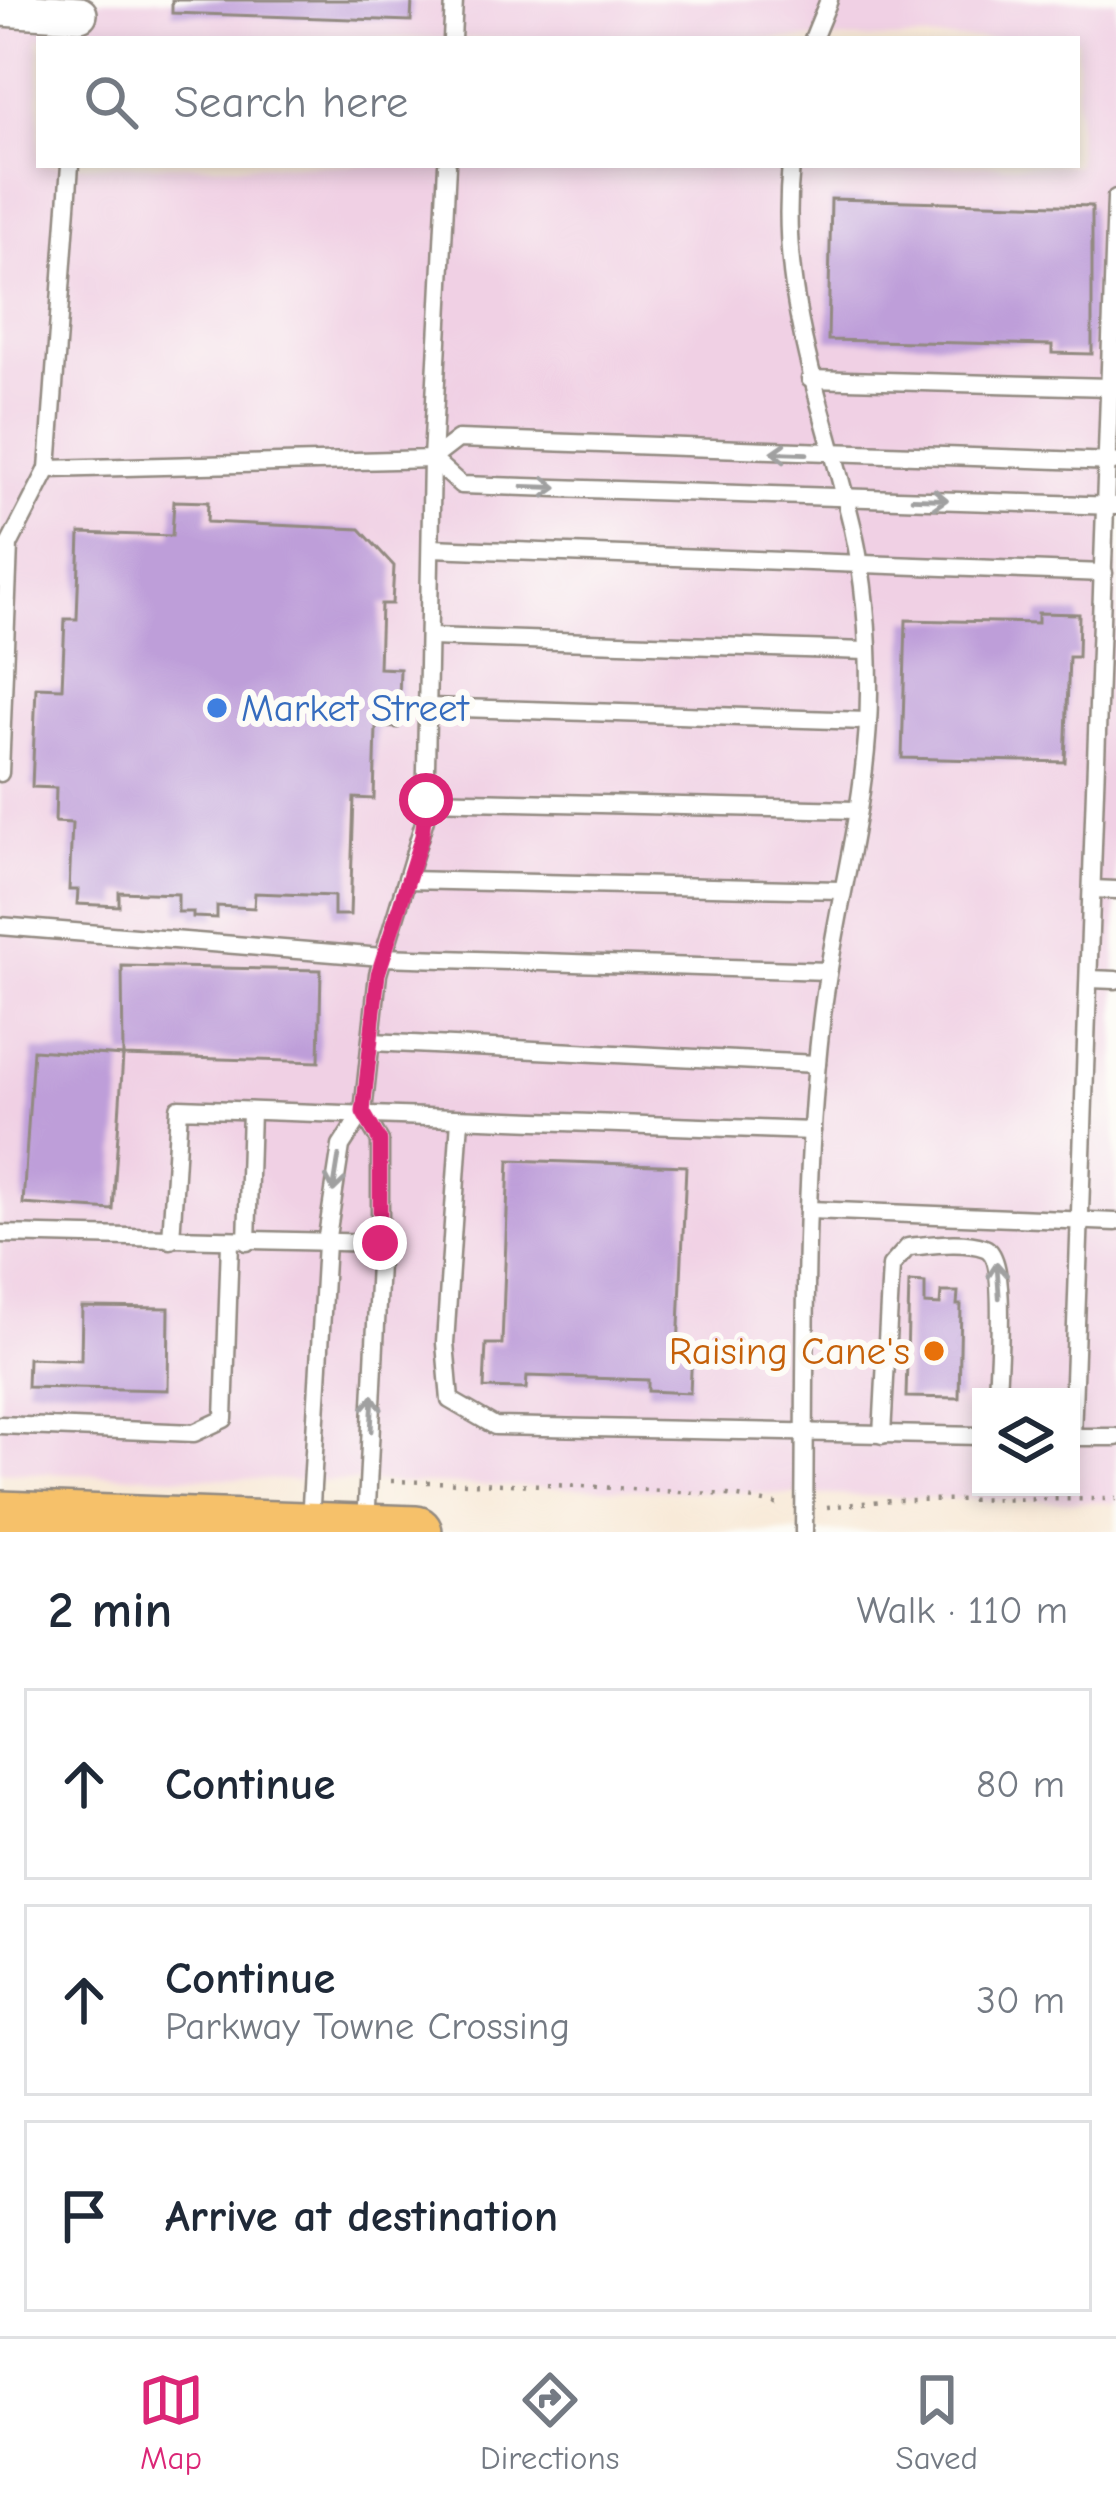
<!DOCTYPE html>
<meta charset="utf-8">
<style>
:root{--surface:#fff;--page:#f6f6f7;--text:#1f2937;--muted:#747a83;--line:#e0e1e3;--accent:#db2777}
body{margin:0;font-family:"Comic Neue",sans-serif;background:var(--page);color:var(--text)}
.controls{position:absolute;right:36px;bottom:36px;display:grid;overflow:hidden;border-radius:0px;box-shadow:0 6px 18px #0003}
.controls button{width:108px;height:108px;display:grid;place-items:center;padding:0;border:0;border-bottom:3px solid var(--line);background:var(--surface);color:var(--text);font:60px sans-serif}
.stop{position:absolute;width:36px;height:36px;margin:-27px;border:9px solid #db2777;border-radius:50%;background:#fff}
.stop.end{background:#db2777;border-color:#fff;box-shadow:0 3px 12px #0008}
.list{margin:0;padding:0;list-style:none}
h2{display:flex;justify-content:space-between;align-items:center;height:156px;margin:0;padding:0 48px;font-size:51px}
h2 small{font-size:39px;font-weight:400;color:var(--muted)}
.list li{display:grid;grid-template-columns:78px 1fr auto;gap:36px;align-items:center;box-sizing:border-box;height:192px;margin:0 24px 24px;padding:0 24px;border:3px solid var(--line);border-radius:0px}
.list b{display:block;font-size:45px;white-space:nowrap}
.list p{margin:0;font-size:39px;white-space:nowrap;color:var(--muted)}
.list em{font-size:39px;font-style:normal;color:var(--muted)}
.icon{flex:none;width:66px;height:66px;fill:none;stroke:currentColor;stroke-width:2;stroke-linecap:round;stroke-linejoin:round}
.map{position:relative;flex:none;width:1116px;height:1532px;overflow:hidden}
.search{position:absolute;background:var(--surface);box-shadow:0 6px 18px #0003;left:36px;right:36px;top:36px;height:132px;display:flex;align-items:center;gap:30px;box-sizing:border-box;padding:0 42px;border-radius:0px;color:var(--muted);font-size:45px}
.sheet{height:804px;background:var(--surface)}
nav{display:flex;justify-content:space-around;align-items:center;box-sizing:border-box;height:168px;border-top:3px solid var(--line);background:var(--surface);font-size:33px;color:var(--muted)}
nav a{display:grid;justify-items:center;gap:6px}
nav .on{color:var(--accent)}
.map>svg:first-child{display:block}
.built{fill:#f0d0e4;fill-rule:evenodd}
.building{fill:#be9ed9}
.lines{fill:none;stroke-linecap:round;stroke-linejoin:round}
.service-casing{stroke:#928a81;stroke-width:21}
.minor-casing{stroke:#928a81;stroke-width:38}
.primary-casing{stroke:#928a81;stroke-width:56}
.path{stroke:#928a81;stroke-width:4.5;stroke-dasharray:3 9;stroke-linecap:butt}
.service{stroke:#fff;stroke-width:16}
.minor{stroke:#fff;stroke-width:33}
.primary{stroke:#f6c16b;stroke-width:51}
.oneway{stroke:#a0a0a0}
.route{stroke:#db2777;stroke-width:15}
.shop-dot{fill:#3f7fe0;stroke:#fdfcf7;stroke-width:4.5}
.food-dot{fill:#e8710a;stroke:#fdfcf7;stroke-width:4.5}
.labels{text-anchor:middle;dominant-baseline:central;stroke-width:12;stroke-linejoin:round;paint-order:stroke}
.shop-label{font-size:39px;fill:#366cbe;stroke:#fdfcf7;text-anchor:start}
.food-label{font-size:39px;fill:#c56008;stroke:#fdfcf7;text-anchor:end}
</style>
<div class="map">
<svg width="1116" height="1532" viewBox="0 0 1116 1532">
<rect width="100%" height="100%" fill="#fdfcf7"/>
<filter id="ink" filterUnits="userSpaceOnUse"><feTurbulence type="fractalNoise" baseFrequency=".00833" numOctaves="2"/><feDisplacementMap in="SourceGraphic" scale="24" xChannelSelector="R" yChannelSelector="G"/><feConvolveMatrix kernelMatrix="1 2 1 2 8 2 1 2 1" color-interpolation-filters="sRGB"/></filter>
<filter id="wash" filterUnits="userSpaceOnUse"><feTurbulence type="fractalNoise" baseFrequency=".004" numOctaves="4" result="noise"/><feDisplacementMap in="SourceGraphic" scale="48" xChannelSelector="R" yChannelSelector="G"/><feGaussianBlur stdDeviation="2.7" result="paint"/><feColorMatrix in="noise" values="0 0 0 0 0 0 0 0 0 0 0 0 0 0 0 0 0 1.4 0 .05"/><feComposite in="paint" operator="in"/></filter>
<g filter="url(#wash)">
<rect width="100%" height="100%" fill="#f8e9d7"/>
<path class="built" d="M0 0H1116V1503L0 1472ZM39 39H1077V165H39ZM981 1397H1071V1487H981Z"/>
<g id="blocks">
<g class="building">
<polygon points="172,0 412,0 411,21 172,13"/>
<polygon points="831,199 1092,206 1092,354 1052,353 1052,345 828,340"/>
<polygon points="174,501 208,502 207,522 360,529 394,566 392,604 381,604 379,668 400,669 398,728 376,727 374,799 354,798 350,915 334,915 334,896 255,893 254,908 217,906 217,918 193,917 193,912 178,912 178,894 119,892 119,906 77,904 78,890 69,890 72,823 55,822 56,788 32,787 36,687 62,688 65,619 77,619 80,533 172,536"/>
<polygon points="1038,613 1079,614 1078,657 1069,657 1065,762 902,758 906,620 1038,623"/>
<polygon points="122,966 321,970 319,1062 123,1056"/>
<polygon points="33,1050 123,1056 113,1210 23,1204"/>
<polygon points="509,1160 686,1166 678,1349 692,1349 690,1393 648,1391 648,1380 527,1376 526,1389 484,1388 486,1344 502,1344"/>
<polygon points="909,1282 925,1283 925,1304 940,1305 941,1292 958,1292 957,1305 961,1305 959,1398 906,1397"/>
<polygon points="82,1307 169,1308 168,1390 27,1387 28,1358 81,1360"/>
</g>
</g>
</g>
<g filter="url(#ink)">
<use href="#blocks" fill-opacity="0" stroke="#928a81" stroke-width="3"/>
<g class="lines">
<defs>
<g id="service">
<polyline points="452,39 454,0"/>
<polyline points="813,39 829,0"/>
<polyline points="70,165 48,469 432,459 447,165"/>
<path d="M791 165C777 296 824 406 853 529 865 582 869 638 869 692 869 803 833 914 821 1024 802 1192 806 1363 804 1532"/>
<polyline points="810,379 1110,387"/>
<polyline points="432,459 461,485 1116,506"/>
<polyline points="432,459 458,439 1114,462"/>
<polyline points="431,548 1104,573"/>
<polyline points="430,637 867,651"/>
<polyline points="429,707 867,721"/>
<polyline points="0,773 9,545 48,469"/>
<polyline points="426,800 856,810"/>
<polyline points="407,880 841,890"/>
<polyline points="1092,889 1116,890"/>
<polyline points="0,926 382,957 828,971"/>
<polyline points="1089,979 1116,980"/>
<polyline points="372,1042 817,1064"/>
<polyline points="363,1112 380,1141 380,1243 366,1526"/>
<polyline points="460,1119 445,1343 450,1400 495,1426 981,1436"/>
<polyline points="810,1210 1116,1222"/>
<polyline points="0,1234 380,1243"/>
<polyline points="171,1240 179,1108 812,1131"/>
<polyline points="247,1242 251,1111"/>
<polyline points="0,1425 194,1433 224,1419 230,1242"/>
<path d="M882 1435 891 1266 908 1247C931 1245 963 1240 985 1248 1009 1257 997 1371 997 1397"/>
<polyline points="1071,1437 1116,1437"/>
<polyline points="1072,1437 1116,198"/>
<polyline points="310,1522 326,1243 341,1146 363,1112 378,974 425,819 432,459"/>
</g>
<polyline id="minor" points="0,9 80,14"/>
<polyline id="primary" points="0,1517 416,1532"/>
</defs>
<use href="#service" class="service-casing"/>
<use href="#minor" class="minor-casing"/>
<use href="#primary" class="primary-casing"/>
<g class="path">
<polyline points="391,1481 583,1486 728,1495 780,1505"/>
<polyline points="827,1507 891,1500 1116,1499"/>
</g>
<use href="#service" class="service"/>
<use href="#minor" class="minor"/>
<use href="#primary" class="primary"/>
</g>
<defs><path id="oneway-shaft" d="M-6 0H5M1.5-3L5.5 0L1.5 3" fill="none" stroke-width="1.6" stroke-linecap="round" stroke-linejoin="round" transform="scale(3)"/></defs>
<g class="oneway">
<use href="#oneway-shaft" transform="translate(789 453) rotate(-178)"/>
<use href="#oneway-shaft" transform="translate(540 487) rotate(2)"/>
<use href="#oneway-shaft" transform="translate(930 499) rotate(2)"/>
<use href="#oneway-shaft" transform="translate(336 1174) rotate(99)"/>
<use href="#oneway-shaft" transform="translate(998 1280) rotate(-94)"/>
<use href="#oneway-shaft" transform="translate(372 1413) rotate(-87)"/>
</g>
</g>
<g class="lines" filter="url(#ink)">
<polyline class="route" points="380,1243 380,1141 363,1112 378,974 422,836 426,800"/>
</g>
<circle class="shop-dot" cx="217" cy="708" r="12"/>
<circle class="food-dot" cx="934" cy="1351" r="12"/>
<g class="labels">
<g class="shop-label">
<text x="241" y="708">Market Street</text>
</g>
<g class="food-label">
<text x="910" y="1351">Raising Cane's</text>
</g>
</g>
</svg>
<div class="controls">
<button><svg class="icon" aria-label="layers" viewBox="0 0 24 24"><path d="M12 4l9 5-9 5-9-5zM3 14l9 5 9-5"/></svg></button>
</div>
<div class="stop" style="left:426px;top:800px"></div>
<div class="stop end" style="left:380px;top:1243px"></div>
<div class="search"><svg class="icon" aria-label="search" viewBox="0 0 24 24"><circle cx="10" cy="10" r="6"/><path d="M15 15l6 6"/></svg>Search here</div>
</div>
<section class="sheet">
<h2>2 min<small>Walk · 110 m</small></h2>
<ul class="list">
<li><svg class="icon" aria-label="ahead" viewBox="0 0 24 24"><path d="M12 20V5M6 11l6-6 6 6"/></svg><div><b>Continue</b></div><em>80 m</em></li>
<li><svg class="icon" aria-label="ahead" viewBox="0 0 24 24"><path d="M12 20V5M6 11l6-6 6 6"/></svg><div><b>Continue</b><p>Parkway Towne Crossing</p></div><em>30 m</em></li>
<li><svg class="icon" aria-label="arrive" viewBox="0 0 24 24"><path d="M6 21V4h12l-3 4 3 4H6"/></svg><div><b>Arrive at destination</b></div></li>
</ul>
</section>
<nav>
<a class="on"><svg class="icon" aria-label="map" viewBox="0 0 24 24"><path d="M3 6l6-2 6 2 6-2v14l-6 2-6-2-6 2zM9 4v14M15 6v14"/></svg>Map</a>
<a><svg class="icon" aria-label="directions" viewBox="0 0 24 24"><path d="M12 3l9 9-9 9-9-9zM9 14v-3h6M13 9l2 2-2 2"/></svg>Directions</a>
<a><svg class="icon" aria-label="saved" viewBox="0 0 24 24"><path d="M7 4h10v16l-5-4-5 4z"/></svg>Saved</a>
</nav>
